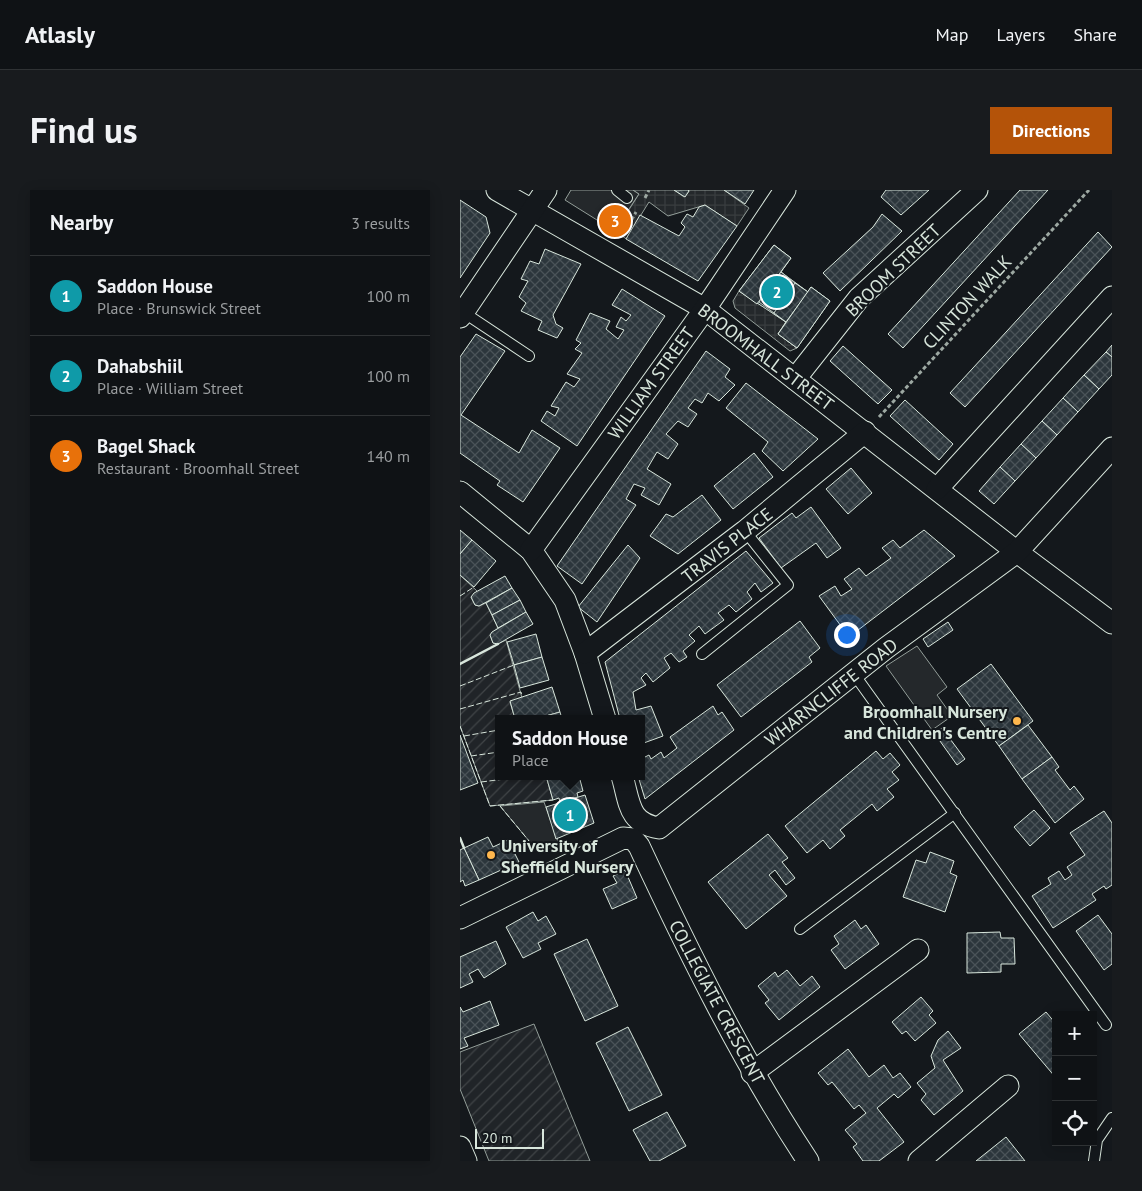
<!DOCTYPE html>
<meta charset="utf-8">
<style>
:root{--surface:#0f1215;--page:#181b1e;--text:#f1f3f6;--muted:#9b9ea0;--line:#2f3234;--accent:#b45309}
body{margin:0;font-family:"PT Sans",sans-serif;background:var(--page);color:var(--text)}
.controls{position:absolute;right:15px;bottom:15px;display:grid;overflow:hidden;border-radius:0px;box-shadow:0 2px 12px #0003}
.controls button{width:45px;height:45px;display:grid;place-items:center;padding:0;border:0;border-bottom:1px solid var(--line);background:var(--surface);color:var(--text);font:25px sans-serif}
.scale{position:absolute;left:15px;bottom:12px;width:69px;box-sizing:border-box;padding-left:5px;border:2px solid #d8e6dc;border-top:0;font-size:14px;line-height:18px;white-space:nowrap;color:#d8e6dc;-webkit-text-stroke:4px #14181c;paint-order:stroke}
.you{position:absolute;left:386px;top:444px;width:18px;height:18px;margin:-12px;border:4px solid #fff;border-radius:50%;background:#1a73e8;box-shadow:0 0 0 8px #1a73e833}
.badge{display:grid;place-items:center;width:32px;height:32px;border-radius:50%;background:var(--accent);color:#fff;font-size:16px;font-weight:700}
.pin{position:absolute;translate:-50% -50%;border:2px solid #fff;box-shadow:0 1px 5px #0006}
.popup{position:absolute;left:35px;top:525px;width:150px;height:65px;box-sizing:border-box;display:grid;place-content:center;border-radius:0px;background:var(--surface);filter:drop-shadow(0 1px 4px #0005);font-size:16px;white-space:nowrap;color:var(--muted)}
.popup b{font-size:19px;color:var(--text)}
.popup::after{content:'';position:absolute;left:50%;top:100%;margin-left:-10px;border:10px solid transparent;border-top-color:var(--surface)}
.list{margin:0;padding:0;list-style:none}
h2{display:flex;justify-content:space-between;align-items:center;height:65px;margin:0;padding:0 20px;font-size:21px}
h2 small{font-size:16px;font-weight:400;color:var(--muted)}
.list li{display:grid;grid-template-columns:32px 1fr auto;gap:15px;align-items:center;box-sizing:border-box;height:80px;padding:0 20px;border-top:1px solid var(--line)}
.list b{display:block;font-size:19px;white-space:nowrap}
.list p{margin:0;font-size:16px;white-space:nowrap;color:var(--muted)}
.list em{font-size:16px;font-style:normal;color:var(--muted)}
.icon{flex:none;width:28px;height:28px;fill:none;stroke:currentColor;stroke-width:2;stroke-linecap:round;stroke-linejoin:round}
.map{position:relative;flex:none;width:652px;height:971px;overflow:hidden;border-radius:0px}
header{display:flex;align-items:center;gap:30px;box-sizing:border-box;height:70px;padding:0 25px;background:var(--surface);border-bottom:1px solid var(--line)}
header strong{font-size:24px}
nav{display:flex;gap:28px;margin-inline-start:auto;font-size:18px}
.intro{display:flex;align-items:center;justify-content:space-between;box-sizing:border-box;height:120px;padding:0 30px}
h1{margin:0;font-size:35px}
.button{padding:12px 22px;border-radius:0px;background:var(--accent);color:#fff;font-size:18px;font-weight:700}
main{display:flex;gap:30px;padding:0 30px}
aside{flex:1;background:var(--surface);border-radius:0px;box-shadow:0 2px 12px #0003}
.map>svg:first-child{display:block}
.garden{fill:url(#garden-furrows);stroke:#939e99}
.parking{fill:#24282b;stroke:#939e99}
.plaza{fill:url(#plaza-grid);stroke:#939e99}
.building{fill:url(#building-cross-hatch);stroke:#d8e6dc}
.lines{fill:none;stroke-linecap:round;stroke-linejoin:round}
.lane-casing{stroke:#d8e6dc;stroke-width:12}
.street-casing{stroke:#d8e6dc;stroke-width:23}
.path{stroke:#9da8a2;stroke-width:3;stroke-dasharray:4 2.5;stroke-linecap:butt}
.lane{stroke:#14181c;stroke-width:10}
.street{stroke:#14181c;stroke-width:21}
.fence{stroke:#d8e6dc;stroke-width:1;stroke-dasharray:6 2.5;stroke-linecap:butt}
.wall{stroke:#d8e6dc;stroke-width:2.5}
.poi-dot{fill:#ffb74d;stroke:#14181c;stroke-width:2}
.labels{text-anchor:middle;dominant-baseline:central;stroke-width:4;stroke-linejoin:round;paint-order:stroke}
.street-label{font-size:18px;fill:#d8e6dc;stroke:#14181c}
.poi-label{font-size:18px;font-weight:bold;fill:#d8e6dc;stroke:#14181c;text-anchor:end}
</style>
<header>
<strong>Atlasly</strong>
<nav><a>Map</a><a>Layers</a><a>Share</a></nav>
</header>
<div class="intro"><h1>Find us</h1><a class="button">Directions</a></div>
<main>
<aside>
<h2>Nearby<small>3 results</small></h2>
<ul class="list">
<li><span class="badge" style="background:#0f9aa8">1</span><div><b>Saddon House</b><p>Place · Brunswick Street</p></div><em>100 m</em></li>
<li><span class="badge" style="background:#0f9aa8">2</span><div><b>Dahabshiil</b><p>Place · William Street</p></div><em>100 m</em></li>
<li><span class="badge" style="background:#e8710a">3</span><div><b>Bagel Shack</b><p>Restaurant · Broomhall Street</p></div><em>140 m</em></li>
</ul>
</aside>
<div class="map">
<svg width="652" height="971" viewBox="0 0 652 971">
<defs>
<pattern id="garden-furrows" width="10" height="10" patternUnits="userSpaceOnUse" patternTransform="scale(1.25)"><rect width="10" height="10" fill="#202428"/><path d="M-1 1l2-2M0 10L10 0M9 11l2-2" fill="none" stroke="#404447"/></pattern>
<pattern id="plaza-grid" width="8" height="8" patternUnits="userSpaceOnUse" patternTransform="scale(1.25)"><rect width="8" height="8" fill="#24282b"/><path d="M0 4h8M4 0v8" fill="none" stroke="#393d3f"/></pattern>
<pattern id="building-cross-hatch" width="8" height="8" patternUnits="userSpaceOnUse" patternTransform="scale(1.25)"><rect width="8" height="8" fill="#2c363c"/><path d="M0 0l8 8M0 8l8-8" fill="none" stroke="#4a5358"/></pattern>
</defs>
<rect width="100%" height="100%" fill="#14181c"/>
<g class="garden">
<polygon points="0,385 17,401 11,407 15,415 19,416 26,413 38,438 30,445 33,453 38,454 46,450 62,508 50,512 55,529 39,529 39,586 86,586 93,610 30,616 0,536"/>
<polygon points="74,834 130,971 29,971 0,899 0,862"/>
</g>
<g class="parking">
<polygon points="111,0 173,0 179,4 163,28 154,22 145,35 105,10"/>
<polygon points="457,456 487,497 477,505 492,526 472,540 426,476"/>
<polygon points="84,612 99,654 79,663 40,616"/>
</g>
<g class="plaza">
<polygon points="173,0 214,0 224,7 230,0 264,0 289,18 277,36 245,15 208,26 189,12 166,49 156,40 179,4"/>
<polygon points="279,101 326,132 318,144 337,158 330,161 275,118 273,111"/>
</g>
<g class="building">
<polygon points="214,0 228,0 229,1 225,7"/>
<polygon points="264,0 294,0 285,14"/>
<polygon points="426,0 469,0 441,25 421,7"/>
<polygon points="560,0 588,0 443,158 428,144"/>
<polygon points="0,10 26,27 30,43 0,88"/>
<polygon points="245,15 277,36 238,91 166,49 180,25 219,46 225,37 221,33 227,24 233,27 239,17"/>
<polygon points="154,22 163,28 156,40 146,34"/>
<polygon points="422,24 442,41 380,101 363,83 413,37"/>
<polygon points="638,42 652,57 505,217 490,203"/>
<polygon points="314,55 331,68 321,82 348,102 351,97 370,111 337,158 318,144 326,132 279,101"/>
<polygon points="314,55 331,68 297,114 279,101"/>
<polygon points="85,59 121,74 93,125 96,134 103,138 97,148 78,140 82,131 61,121 66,113 59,107 68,91 61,89 70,71 79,74"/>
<polygon points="321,82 335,93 314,123 299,112"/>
<polygon points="335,93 348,102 326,132 314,123"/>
<polygon points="351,97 370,111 337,158 318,144"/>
<polygon points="162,99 205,126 117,256 81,231 87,221 95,226 99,218 91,216 106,192 114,197 120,189 107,184 122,163 115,159 121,153 116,150 130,123 150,131 146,139 158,149 164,140 156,137 161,127 166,131 171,125 152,115"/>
<polygon points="16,144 45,161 1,225 59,263 72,240 100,258 63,312 37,295 40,291 0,263 0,167"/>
<polygon points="652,155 652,167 646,162"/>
<polygon points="383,156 432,200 418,214 370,171"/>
<polygon points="246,161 270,179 265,187 275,195 259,211 248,203 242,213 235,209 228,218 237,224 228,237 218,231 206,244 218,254 208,269 197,262 187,279 211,294 199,315 181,305 185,298 174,294 166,309 176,315 122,394 97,376"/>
<polygon points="646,162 652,167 652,185 639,199 624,185"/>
<polygon points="624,185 639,199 618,222 603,208"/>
<polygon points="286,193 358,249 323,281 302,261 308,252 266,218"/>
<polygon points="603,208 618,222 597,245 582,231"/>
<polygon points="445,210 493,254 479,270 430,226"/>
<polygon points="582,231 597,245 576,268 561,254"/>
<polygon points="561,254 576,268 555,291 540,277"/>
<polygon points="294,263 313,287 273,319 254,296"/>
<polygon points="540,277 555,291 534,314 519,301"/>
<polygon points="391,278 412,303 388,324 366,299"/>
<polygon points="242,305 261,330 218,364 190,346 206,324 213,327"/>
<polygon points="351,317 381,358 367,368 356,353 321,378 299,348 332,323 336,328"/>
<polygon points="0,340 12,350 0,364"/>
<polygon points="464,340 495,366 389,447 359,406 375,396 381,406 392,399 384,389 399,378 406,386 431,368 422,358 433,350 440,358"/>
<polygon points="12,350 36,371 14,397 0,385 0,364"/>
<polygon points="168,355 180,368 137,432 118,417"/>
<polygon points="286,361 313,393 301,402 295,393 287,402 292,409 276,422 269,415 258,423 264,430 245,444 239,436 229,445 235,451 223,461 227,467 219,472 211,463 204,468 210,478 193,492 186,483 181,488 186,495 173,502 176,520 191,516 203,546 181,554 181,529 160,529 145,472"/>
<polygon points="45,386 52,398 19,416 15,415 11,407 14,403"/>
<polygon points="52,398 60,410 32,425 26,413"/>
<polygon points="60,410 66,422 38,438 32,425"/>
<polygon points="66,422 73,434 38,454 33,453 30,445 32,442"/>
<polygon points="340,431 360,458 349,467 352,472 281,527 257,495"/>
<polygon points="488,432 493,440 468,457 463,449"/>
<polygon points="76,444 82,467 54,475 47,452"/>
<polygon points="82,467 89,490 60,498 54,475"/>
<polygon points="531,474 573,531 539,556 497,499"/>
<polygon points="92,497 100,522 75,529 68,529 68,527 55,529 50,511"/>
<polygon points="253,516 258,525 262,522 274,540 185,609 178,586 181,586 181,569 189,565 191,569 201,562 204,568 217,558 210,547"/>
<polygon points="100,522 102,529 75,529"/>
<polygon points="568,535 592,567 562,589 539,556"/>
<polygon points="482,538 505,569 497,575 475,544"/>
<polygon points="0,545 18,593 0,600"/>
<polygon points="416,561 423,569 430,563 440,575 432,582 439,590 427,599 434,607 417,621 412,614 380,640 385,646 370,659 363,650 347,663 325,636"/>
<polygon points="592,567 599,577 595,580 610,600 614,596 624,609 595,633 562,589"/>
<polygon points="86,586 119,586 123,601 117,603 118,607 100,613 99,608 93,610"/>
<polygon points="125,605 134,633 96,649 86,617"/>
<polygon points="574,620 590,638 570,656 554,637"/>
<polygon points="644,621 652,633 652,695 646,699 644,696 632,704 636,710 593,738 572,706 591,694 588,688 599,681 605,690 612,685 607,677 625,665 610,643"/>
<polygon points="308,644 328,668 322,672 335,688 326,695 315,680 309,685 327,706 286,739 248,692"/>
<polygon points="28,647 33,657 48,650 59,672 19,690 4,658"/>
<polygon points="4,658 19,690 5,696 3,690 0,692 0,660"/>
<polygon points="470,662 494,671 490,683 497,686 485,722 443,707 456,670 466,673"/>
<polygon points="165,680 177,708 152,719 143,699 157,693 153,686"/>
<polygon points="73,722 78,731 86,726 96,744 78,753 81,759 63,768 46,737"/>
<polygon points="638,725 652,744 652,774 644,780 616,741"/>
<polygon points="395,730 401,739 406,735 419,754 385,779 371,760 379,754 374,746"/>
<polygon points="540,742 541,748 554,748 555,774 541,774 541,782 507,783 507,743"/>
<polygon points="127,749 158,816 125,831 94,764"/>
<polygon points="36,751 46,774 24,788 18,779 9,784 13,792 0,798 0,767"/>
<polygon points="327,780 340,796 352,786 360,797 319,830 305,813 309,810 298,796 315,782 318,787"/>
<polygon points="461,807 473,821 469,825 476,833 455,851 446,841 442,844 432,832"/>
<polygon points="30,811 39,835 4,848 8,856 0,859 0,817 3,822"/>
<polygon points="586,822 596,834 596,888 559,844"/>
<polygon points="168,837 202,905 169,921 136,853"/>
<polygon points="488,841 501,858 483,870 503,901 474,925 461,910 466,904 457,893 475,878 471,866 478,850"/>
<polygon points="388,859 409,887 424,875 433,888 440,883 451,897 438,908 434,904 417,918 444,952 419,971 403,971 393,957 397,954 385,940 406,923 399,915 394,919 372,892 368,895 358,883"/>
<polygon points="207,922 226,956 199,971 190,971 173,940"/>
<polygon points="546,947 565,971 516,971"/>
</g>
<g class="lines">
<defs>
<g id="lane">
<polyline points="157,0 167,8"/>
<polyline points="3,122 69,166"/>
<polyline points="242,464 328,395 285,341"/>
<polyline points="394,484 646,835"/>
<polyline points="340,739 495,623"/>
<polyline points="634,971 637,950 652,928"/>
</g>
<g id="street">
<polyline points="37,0 245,119 557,362 652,433"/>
<polyline points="0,127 86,0"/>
<polyline points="335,189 399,108 517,0"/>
<polyline points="477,299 652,107"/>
<polyline points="0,302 71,360 105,410 125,463 145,529"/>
<polyline points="71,360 245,119 325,0"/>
<polyline points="125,463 285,341 405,242"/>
<path d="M162 586C170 613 168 633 199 638L426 458 557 362 652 258"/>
<path d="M0 728 163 648 173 649 179 656C230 765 282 871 348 971"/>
<polyline points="292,883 458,760"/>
<polyline points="0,957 6,971"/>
<polyline points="459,971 548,896"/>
</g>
</defs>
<use href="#lane" class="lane-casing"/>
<use href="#street" class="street-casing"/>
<g class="path">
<polyline points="185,8 189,0"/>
<polyline points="162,47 176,22"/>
<polyline points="419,227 629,0"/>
</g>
<use href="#lane" class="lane"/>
<use href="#street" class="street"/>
<g class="fence">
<polyline points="0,406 14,397"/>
<polyline points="0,496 54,475"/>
<polyline points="0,519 61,502 62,506"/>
<polyline points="0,536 30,616 93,610"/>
<polyline points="4,546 39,540"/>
<polyline points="11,566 39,562"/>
<polyline points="21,592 69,586"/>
<polyline points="40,616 79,663"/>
</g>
<g class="wall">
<polyline points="0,474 38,454"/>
<polyline points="0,648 4,658"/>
</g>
</g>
<g class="poi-dot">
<circle cx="557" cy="531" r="5"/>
<circle cx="31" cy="665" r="5"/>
</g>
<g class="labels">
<g class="street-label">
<text transform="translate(433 80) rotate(-44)">BROOM STREET</text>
<text transform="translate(507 112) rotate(-47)">CLINTON WALK</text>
<text transform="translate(306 167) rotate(37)">BROOMHALL STREET</text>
<text transform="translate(191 193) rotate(-54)">WILLIAM STREET</text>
<text transform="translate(267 355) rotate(-38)">TRAVIS PLACE</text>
<text transform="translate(371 502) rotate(-38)">WHARNCLIFFE ROAD</text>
<text transform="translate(257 812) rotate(62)">COLLEGIATE CRESCENT</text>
</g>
<g class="poi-label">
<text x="547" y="521">Broomhall Nursery<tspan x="547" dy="21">and Children's Centre</tspan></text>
<text x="41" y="655" text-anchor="start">University of<tspan x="41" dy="21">Sheffield Nursery</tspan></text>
</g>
</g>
</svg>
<div class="controls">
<button>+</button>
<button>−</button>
<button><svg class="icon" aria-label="locate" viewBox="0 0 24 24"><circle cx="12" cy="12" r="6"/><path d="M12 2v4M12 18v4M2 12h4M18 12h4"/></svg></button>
</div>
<div class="scale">20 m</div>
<div class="you"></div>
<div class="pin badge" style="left:110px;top:625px;background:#0f9aa8">1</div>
<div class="popup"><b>Saddon House</b>Place</div>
<div class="pin badge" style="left:317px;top:102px;background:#0f9aa8">2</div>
<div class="pin badge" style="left:155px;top:31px;background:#e8710a">3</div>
</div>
</main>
